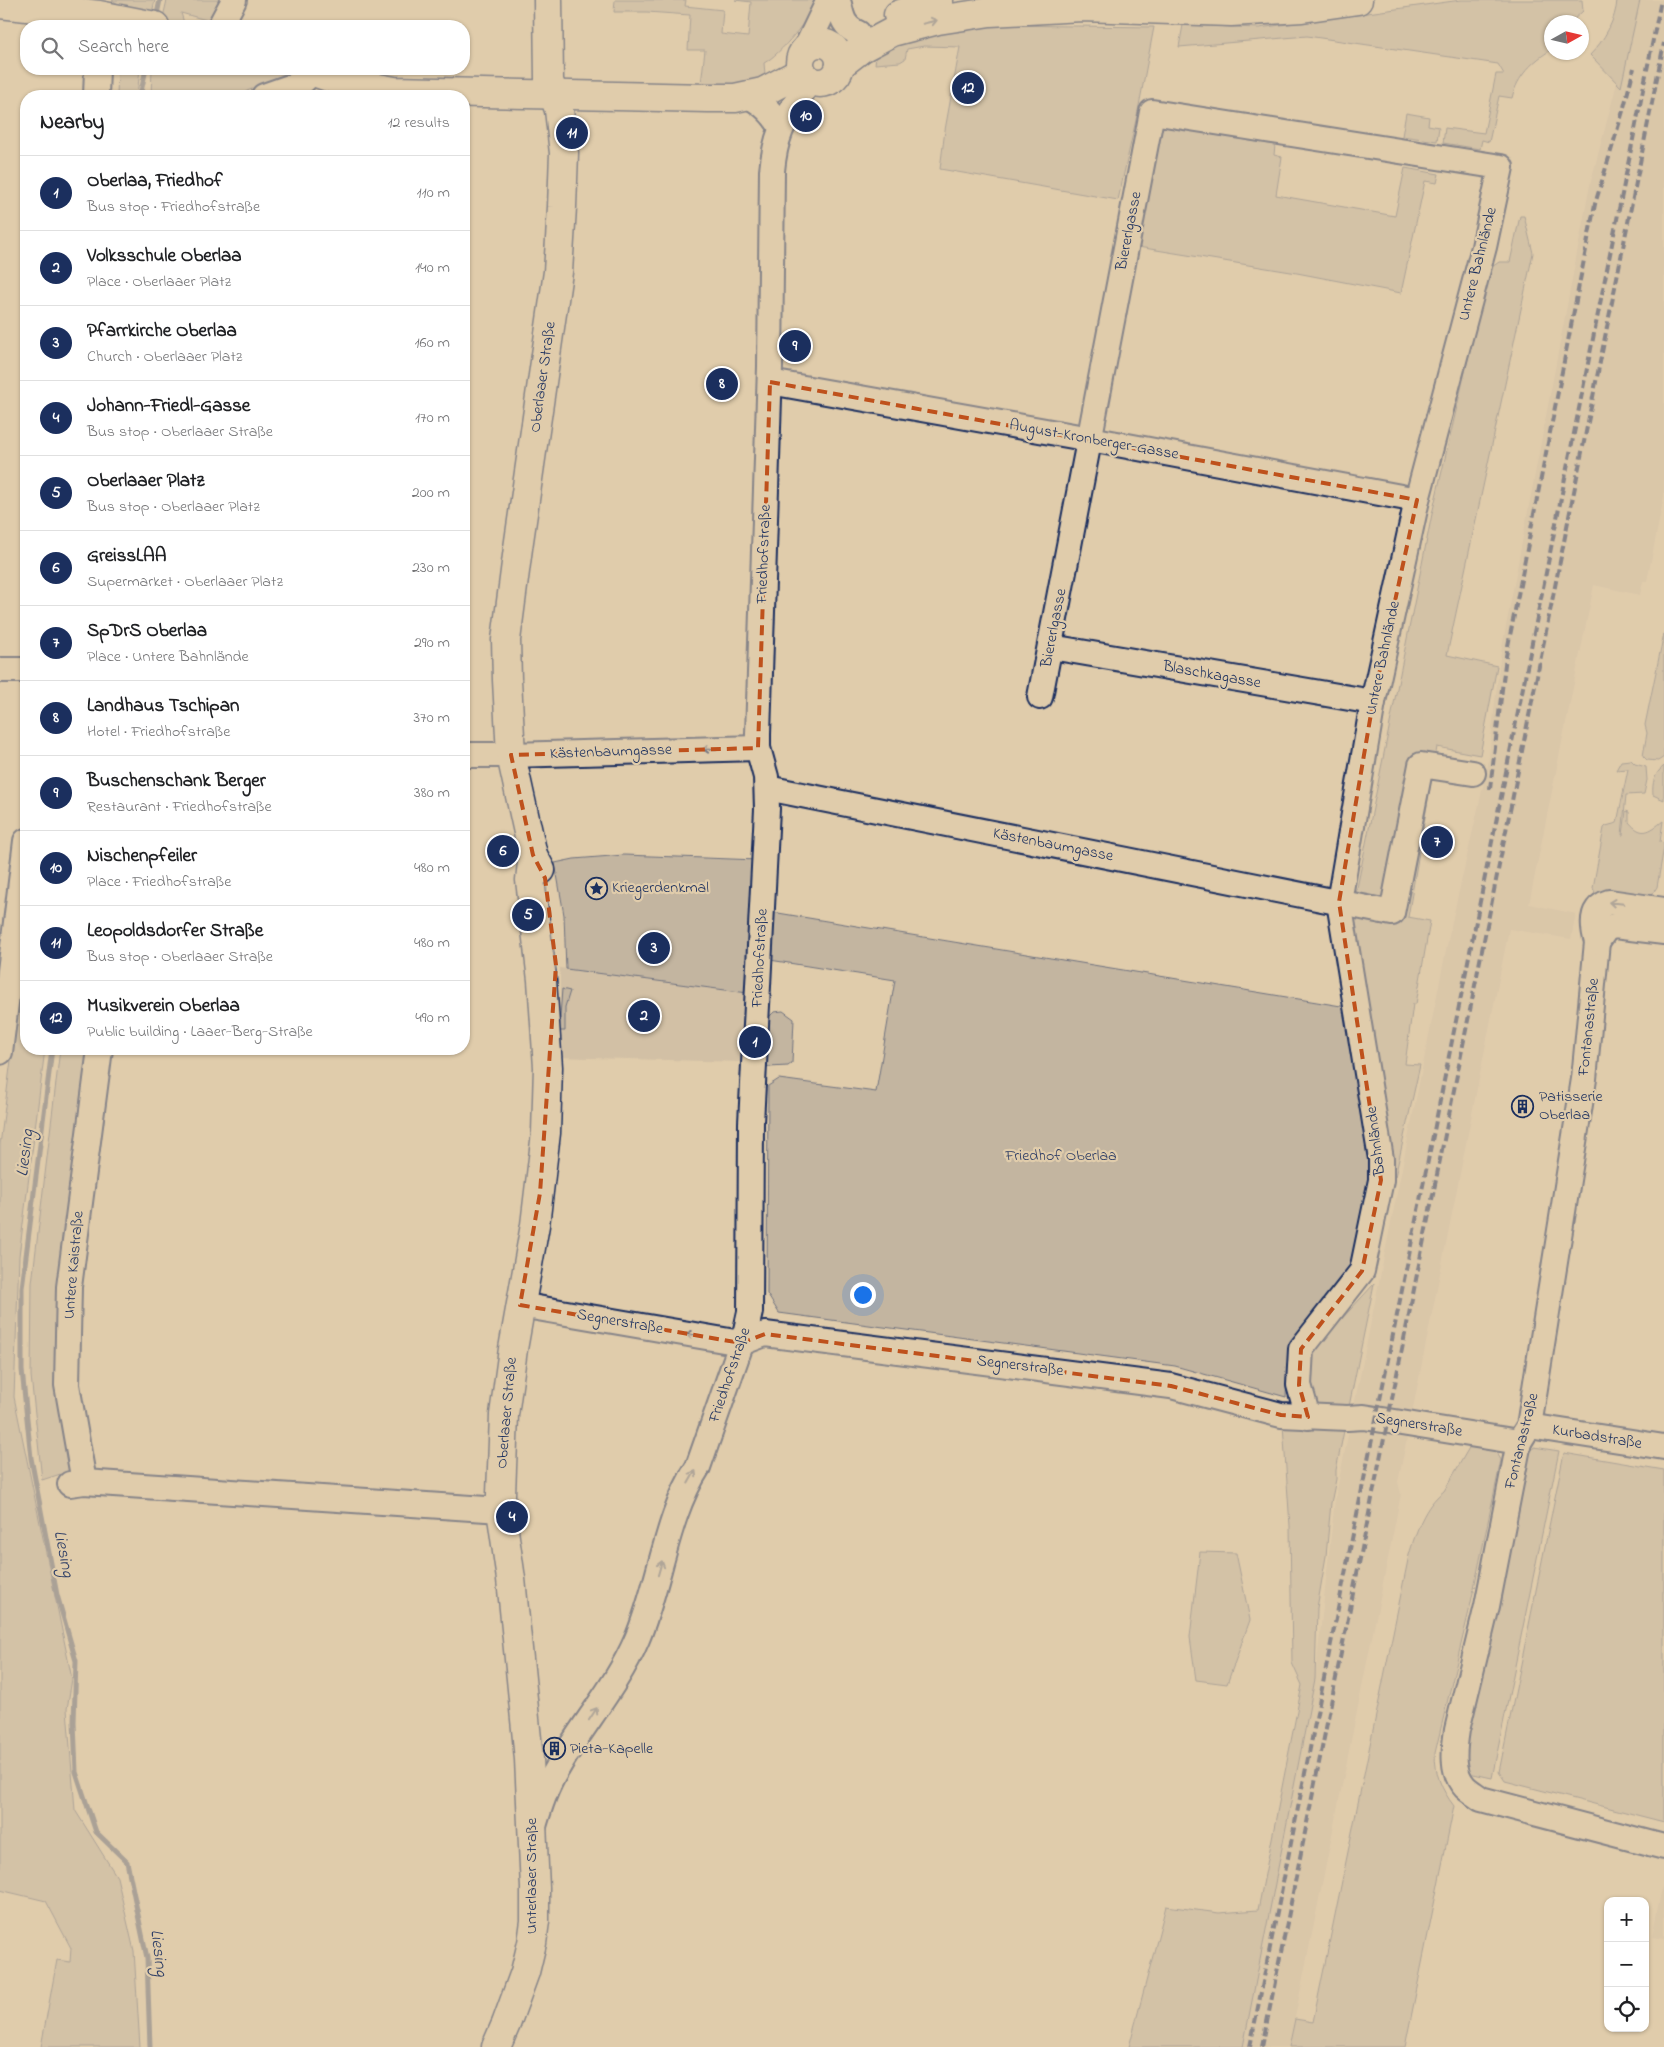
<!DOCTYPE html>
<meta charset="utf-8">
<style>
:root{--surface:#fff;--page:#f6f6f6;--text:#202124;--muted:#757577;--line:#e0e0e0;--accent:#1b2f5e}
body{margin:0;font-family:"Indie Flower",sans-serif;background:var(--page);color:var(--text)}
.controls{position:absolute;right:15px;bottom:15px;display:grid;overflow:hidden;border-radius:10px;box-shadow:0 1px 4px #0004}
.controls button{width:45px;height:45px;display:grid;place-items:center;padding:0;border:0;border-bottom:1px solid var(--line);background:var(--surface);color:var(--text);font:25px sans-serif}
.compass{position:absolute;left:1544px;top:15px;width:45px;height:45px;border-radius:50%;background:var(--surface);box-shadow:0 1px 4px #0004;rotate:82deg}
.you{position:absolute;left:862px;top:1294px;width:18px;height:18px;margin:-12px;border:4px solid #fff;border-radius:50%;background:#1a73e8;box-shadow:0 0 0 8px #1a73e833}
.badge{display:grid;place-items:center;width:32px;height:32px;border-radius:50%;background:var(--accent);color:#fff;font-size:16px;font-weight:700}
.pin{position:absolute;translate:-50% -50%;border:2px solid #fff;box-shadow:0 1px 5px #0006}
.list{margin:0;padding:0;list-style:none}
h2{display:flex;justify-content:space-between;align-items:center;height:65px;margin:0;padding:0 20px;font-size:21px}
h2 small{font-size:16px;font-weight:400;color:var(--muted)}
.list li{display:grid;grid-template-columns:32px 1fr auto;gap:15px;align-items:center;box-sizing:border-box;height:75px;padding:0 20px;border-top:1px solid var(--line)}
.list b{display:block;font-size:19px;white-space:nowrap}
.list p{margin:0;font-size:16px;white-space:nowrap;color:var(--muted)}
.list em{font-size:16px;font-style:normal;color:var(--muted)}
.icon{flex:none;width:28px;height:28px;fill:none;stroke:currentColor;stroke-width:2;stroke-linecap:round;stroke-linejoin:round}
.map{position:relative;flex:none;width:1664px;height:2047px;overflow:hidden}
.search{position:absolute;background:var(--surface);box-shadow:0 1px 4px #0004;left:20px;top:20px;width:450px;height:55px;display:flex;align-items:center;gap:12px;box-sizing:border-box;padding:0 18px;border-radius:20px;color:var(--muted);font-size:19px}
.panel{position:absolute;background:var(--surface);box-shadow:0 1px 4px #0004;left:20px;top:90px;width:450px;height:965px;border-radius:20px}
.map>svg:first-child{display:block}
.built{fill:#d2c0a5}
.green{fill:#c3b5a0;stroke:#6f727f}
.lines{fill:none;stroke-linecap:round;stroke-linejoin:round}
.stream{stroke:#696d7d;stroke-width:5}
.minor-casing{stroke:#1b2f5e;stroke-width:28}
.major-casing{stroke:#1b2f5e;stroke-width:31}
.minor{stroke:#e0ccab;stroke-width:24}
.major{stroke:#e0ccab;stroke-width:28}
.rail{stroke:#1b2f5e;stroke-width:4;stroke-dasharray:8 4;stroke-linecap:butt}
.oneway{stroke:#747681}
.marked{fill:none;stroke:#bf511c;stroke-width:4;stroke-dasharray:10 6;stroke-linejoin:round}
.labels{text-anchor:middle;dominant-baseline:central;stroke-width:4.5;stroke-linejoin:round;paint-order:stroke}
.street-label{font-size:16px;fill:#1b2f5e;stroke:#e0ccab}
.poi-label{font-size:16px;fill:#1b2f5e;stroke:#e0ccab;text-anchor:start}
.park-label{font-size:16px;fill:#2c3c65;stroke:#e0ccab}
.water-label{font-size:18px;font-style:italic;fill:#2e3e66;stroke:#e0ccab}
</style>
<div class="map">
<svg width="1664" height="2047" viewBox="0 0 1664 2047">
<rect width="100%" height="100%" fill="#e0ccab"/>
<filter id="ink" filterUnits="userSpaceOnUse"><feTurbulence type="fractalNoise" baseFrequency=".02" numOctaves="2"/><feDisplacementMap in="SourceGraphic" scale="10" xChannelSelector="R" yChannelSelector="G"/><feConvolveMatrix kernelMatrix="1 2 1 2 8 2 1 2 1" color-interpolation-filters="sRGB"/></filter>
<g filter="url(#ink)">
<g class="built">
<polygon points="1639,0 1664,0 1664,496 1647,581 1643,581 1640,595 1594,585 1529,904 1576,914 1571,939 1509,929 1406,1443 1398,1482 1401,1494 1289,2047 1243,2047 1315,1679 1335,1500 1451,926 1488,765 1500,658 1590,185"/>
<polygon points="560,968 748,993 742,1062 553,1057 560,1017"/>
<polygon points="1662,1887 1664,1887 1664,1939 1652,1937"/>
</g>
<g class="green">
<polygon points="112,0 155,0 149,26 120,26 118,4"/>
<polygon points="167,0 223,0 210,21 181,13 185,26 161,26"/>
<path d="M615 0H686L685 6 723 10 721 34 748 37 751 2 735 0H817C810 18 781 54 764 63L765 74 746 85 701 84 705 50H688L690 15 647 12H614Z"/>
<path d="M1461 0H1582L1583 11 1571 22H1552L1551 50C1533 61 1517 76 1512 98L1499 96 1489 142 1482 140 1480 149 1443 143 1445 128 1484 133 1496 74H1504L1498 64 1307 36 1179 47 1183 25 1259 28Z"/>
<path d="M1617 0H1640L1621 87 1590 55C1604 41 1616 19 1617 0Z"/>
<polygon points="996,25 1154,27 1138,111 1118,200 940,169 945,130 960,47 924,46 907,49 905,59 900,62 875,64 877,51 921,35"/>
<polygon points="118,69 140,69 137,96 117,96"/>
<polygon points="152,69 197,69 198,72 201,69 267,69 292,77 249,90 238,96 151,96"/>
<polygon points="1406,113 1429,117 1428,125 1439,127 1437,141 1402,136"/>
<polygon points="1162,126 1275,145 1274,155 1282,157 1276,195 1395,216 1405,168 1439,174 1437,183 1425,181 1401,293 1297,273 1138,247"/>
<polygon points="1520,216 1524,216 1533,253 1447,655 1497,666 1480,755 1437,747 1408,917 1430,921 1416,1004 1413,1004 1405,1064 1420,1065 1395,1177 1350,923 1432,514 1489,269 1499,262 1510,262"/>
<polygon points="1664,633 1664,757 1658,761 1647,760 1643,756 1647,733 1645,725"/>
<path d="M1631 760 1635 764 1646 767 1647 780 1644 794 1626 795 1622 835H1623L1626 811 1629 812V822C1642 838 1650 831 1663 821L1660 842 1664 843V847L1657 887 1651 896 1597 898 1593 888 1604 828 1606 826 1617 823 1628 769 1616 770 1621 761Z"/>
<path d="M1664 766V800L1653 795C1652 783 1654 774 1664 766Z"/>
<polygon points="624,855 758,860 748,993 566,969 564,915 555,863 574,859"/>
<polygon points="772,912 1347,1007 1373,1155 1353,1274 1288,1353 1286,1397 1175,1366 779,1313 767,1294 768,1086 779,1079 876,1092 895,980 770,960"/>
<polygon points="26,944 26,1049 45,1049 19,1256 14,1397 72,1679 67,1709 75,1810 117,1877 134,1951 140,2047 41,2047 57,1960 70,1962 71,1948 46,1901 0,1890 0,1145"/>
<polygon points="562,989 570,991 565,1007 565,1031 559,1031"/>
<polygon points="783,1011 794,1019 792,1063 788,1066 769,1067 766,1066 766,1049 771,1049 771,1034 767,1033 769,1017 774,1012"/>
<polygon points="60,1049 89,1049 73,1470 42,1480 31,1376 32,1283"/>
<polygon points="1374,1284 1336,1470 1336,1479 1331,1503 1326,1556 1317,1608 1315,1679 1243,2047 1129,2047 1166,1906 1219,1913 1258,1910 1302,1685 1292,1663 1290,1526 1283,1425 1304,1426 1313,1350"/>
<path d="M1485 1445 1496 1451 1501 1460 1470 1607 1435 1753C1435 1774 1441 1789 1454 1806L1405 2047H1289L1295 2019 1313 2022 1409 1555C1416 1532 1424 1506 1444 1491L1470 1446Z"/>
<polygon points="1534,1447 1559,1451 1492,1778 1469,1773 1463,1760 1464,1743 1498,1604 1529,1455"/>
<polygon points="1564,1453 1664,1470 1664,1822 1505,1781 1499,1772"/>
<polygon points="1200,1552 1236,1553 1250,1620 1227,1684 1196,1680 1190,1637"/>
</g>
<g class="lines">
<g class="stream">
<polyline points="156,19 160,0"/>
<polyline points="140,96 146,69"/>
<polyline points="52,1049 22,1288 22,1370 31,1458 57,1595 76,1661 74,1722 76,1772 96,1832 127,1862 147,1958 150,2047"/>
</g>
<defs>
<g id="minor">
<path d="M839 4C842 18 844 27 858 33"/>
<polyline points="220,26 234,0"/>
<polyline points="807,46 829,0"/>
<polyline points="96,96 97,69"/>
<polyline points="264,96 301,83 313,72"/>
<path d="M749 96C764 105 772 112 781 127"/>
<polyline points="770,382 1090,439 1417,500"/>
<polyline points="1051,647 1373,702"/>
<polyline points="0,670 26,670"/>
<polyline points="1040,697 1152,112 1501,167 1484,247 1417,500 1373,702 1339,902 1381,1159 1381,1180 1362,1271 1301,1349 1299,1385 1308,1417"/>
<polyline points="464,755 511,755 758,748"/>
<polyline points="767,788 1392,913 1421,765 1473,773"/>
<path d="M1664 910 1609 902C1590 908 1592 925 1597 942L1584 1079 1529 1426 1519 1442 1487 1606 1457 1730C1454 1749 1451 1772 1465 1787 1469 1791 1476 1795 1481 1799L1664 1847"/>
<polyline points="1597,942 1606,929 1614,926 1664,932"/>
<polyline points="0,1052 26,841"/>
<polyline points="520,1305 741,1343 765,1334 1171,1386 1281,1415 1347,1418 1364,1417 1519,1442"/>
<polyline points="1529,1426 1664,1447"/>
<polyline points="84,1482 67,1385 69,1287 100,1049"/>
<polyline points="70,1484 84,1482 501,1510"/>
<path d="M534 1826C540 1806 546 1787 557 1769 582 1725 617 1686 637 1639 660 1585 666 1516 698 1467L746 1330 750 1312 751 1123 767 809 766 777 758 748V734L770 367 772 171C776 127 788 117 809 81"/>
</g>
<g id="major">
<polyline points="0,4 99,15 155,26"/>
<polyline points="898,15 939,0"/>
<circle cx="820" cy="63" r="20"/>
<polyline points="840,65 862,48 892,32 938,20 990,12 1082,7 1231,12 1302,8 1358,0"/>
<polyline points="305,69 337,80 394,91 708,98 735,98 763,92 801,72"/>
<polyline points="541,870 533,855 511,755 507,680 506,640 518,548 558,272 562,207 564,153 559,110 549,81 548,0"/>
<polyline points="496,2047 506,2024 525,1972 532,1943 535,1921 535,1888 529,1759 511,1579 501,1510 501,1494 504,1415 513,1349 535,1225 546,1133 548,1067 542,980 530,880 533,855"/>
</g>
</defs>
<use href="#minor" class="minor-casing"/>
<use href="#major" class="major-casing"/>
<use href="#minor" class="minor"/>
<use href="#major" class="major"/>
<g class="rail">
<polyline points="1490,789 1506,656 1595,204 1623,111 1634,68"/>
<polyline points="1250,2047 1661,0"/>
<polyline points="1262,2047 1664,43"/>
</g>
</g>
<defs><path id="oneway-shaft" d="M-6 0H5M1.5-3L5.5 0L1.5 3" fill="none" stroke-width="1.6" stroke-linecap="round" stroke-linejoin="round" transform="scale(1.25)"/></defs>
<g class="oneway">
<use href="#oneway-shaft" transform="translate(930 22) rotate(-14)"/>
<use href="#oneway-shaft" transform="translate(710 749) rotate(179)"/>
<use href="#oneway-shaft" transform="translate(1616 903) rotate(-174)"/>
<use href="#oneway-shaft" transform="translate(693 1335) rotate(-170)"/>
<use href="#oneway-shaft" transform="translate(692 1477) rotate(-60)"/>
<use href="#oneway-shaft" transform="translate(660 1568) rotate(-74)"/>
<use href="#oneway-shaft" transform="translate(593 1714) rotate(-57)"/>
</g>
</g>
<path d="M0 0H1664V2047H0ZM770 382 1417 500 1373 702 1339 902 1381 1180 1362 1271 1301 1349 1299 1385 1308 1417 1281 1415 1171 1386 765 1334 741 1343 520 1305 540 1193 556 965 545 878 533 855 511 755 758 748Z" fill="#e0ccab" fill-opacity=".55" fill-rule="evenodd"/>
<path class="marked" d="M770 382 1417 500 1373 702 1339 902 1381 1180 1362 1271 1301 1349 1299 1385 1308 1417 1281 1415 1171 1386 765 1334 741 1343 520 1305 540 1193 556 965 545 878 533 855 511 755 758 748Z"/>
<defs>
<symbol id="sight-ring" viewBox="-11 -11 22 22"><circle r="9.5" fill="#e0ccab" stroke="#1b2f5e" stroke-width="1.5"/><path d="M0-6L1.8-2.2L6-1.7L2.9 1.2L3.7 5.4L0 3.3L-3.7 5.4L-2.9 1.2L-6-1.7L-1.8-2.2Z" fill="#1b2f5e"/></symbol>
<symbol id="building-ring" viewBox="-11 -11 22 22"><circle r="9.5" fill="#e0ccab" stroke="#1b2f5e" stroke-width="1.5"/><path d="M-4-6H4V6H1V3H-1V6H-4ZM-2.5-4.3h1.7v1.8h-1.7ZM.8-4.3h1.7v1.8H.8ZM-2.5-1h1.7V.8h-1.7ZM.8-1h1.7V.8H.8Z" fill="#1b2f5e"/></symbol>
</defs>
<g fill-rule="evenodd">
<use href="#sight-ring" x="584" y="876" width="25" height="25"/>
<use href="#building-ring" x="1510" y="1094" width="25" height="25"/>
<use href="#building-ring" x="542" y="1736" width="25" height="25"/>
</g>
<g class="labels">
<g class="street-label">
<text transform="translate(1129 231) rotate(-79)">Biererlgasse</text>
<text transform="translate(1478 264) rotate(-76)">Untere Bahnlände</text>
<text transform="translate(543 377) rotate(-82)">Oberlaaer Straße</text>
<text transform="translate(1094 440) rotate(10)">August-Kronberger-Gasse</text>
<text transform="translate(764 554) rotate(-88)">Friedhofstraße</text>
<text transform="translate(1054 628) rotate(-79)">Biererlgasse</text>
<text transform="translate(1383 658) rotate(-78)">Untere Bahnlände</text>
<text transform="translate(1212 675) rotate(10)">Blaschkagasse</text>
<text transform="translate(611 752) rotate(-2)">Kästenbaumgasse</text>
<text transform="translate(1053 845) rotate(11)">Kästenbaumgasse</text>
<text transform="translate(760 958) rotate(-87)">Friedhofstraße</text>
<text transform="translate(1589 1027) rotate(-84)">Fontanastraße</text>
<text transform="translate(1376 1141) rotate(-97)">Bahnlände</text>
<text transform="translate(74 1265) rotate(-85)">Untere Kaistraße</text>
<text transform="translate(620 1322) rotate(10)">Segnerstraße</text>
<text transform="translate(1020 1366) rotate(7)">Segnerstraße</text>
<text transform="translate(730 1375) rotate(-71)">Friedhofstraße</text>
<text transform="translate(507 1413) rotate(-85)">Oberlaaer Straße</text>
<text transform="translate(1419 1425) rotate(9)">Segnerstraße</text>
<text transform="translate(1597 1437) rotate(9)">Kurbadstraße</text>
<text transform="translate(1522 1441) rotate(-76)">Fontanastraße</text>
<text transform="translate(532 1876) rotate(-90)">Unterlaaer Straße</text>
</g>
<g class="poi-label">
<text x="612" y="888">Kriegerdenkmal</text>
<text x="1539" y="1097">Patisserie<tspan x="1539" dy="18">Oberlaa</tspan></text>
<text x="570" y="1749">Pieta-Kapelle</text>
</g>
<g class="park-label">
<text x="1061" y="1156">Friedhof Oberlaa</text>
</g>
<g class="water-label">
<text transform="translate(26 1153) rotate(-83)">Liesing</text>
<text transform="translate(63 1554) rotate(79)">Liesing</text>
<text transform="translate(158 1953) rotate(83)">Liesing</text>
</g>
</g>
</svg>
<div class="controls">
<button>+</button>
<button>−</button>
<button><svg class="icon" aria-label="locate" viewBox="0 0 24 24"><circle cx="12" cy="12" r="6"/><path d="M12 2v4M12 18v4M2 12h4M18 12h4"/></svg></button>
</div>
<svg class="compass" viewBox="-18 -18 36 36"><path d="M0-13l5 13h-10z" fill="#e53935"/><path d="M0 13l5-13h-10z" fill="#757577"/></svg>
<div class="you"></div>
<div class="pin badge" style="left:755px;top:1042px">1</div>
<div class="pin badge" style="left:644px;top:1016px">2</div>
<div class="pin badge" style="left:654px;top:948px">3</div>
<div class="pin badge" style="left:512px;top:1517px">4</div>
<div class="pin badge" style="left:528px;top:915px">5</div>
<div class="pin badge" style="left:503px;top:851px">6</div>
<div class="pin badge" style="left:1437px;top:842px">7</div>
<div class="pin badge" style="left:722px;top:384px">8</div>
<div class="pin badge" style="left:795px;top:346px">9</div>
<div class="pin badge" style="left:806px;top:116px">10</div>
<div class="pin badge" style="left:572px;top:133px">11</div>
<div class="pin badge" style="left:968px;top:88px">12</div>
<div class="search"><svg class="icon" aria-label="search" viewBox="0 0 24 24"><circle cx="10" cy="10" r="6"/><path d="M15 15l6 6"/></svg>Search here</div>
<section class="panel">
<h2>Nearby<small>12 results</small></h2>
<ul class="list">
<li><span class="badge">1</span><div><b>Oberlaa, Friedhof</b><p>Bus stop · Friedhofstraße</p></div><em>110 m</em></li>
<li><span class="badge">2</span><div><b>Volksschule Oberlaa</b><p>Place · Oberlaaer Platz</p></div><em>140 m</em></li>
<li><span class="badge">3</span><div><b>Pfarrkirche Oberlaa</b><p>Church · Oberlaaer Platz</p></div><em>160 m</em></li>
<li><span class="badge">4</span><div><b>Johann-Friedl-Gasse</b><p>Bus stop · Oberlaaer Straße</p></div><em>170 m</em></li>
<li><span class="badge">5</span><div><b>Oberlaaer Platz</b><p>Bus stop · Oberlaaer Platz</p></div><em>200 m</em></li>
<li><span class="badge">6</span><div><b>GreissLAA</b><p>Supermarket · Oberlaaer Platz</p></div><em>230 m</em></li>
<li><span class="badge">7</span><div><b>SpDrS Oberlaa</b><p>Place · Untere Bahnlände</p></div><em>290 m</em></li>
<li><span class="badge">8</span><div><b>Landhaus Tschipan</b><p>Hotel · Friedhofstraße</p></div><em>370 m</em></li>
<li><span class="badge">9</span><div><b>Buschenschank Berger</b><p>Restaurant · Friedhofstraße</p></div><em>380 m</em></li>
<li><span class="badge">10</span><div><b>Nischenpfeiler</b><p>Place · Friedhofstraße</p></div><em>480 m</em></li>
<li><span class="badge">11</span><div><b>Leopoldsdorfer Straße</b><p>Bus stop · Oberlaaer Straße</p></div><em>480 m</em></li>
<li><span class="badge">12</span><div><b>Musikverein Oberlaa</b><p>Public building · Laaer-Berg-Straße</p></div><em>490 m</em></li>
</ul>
</section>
</div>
